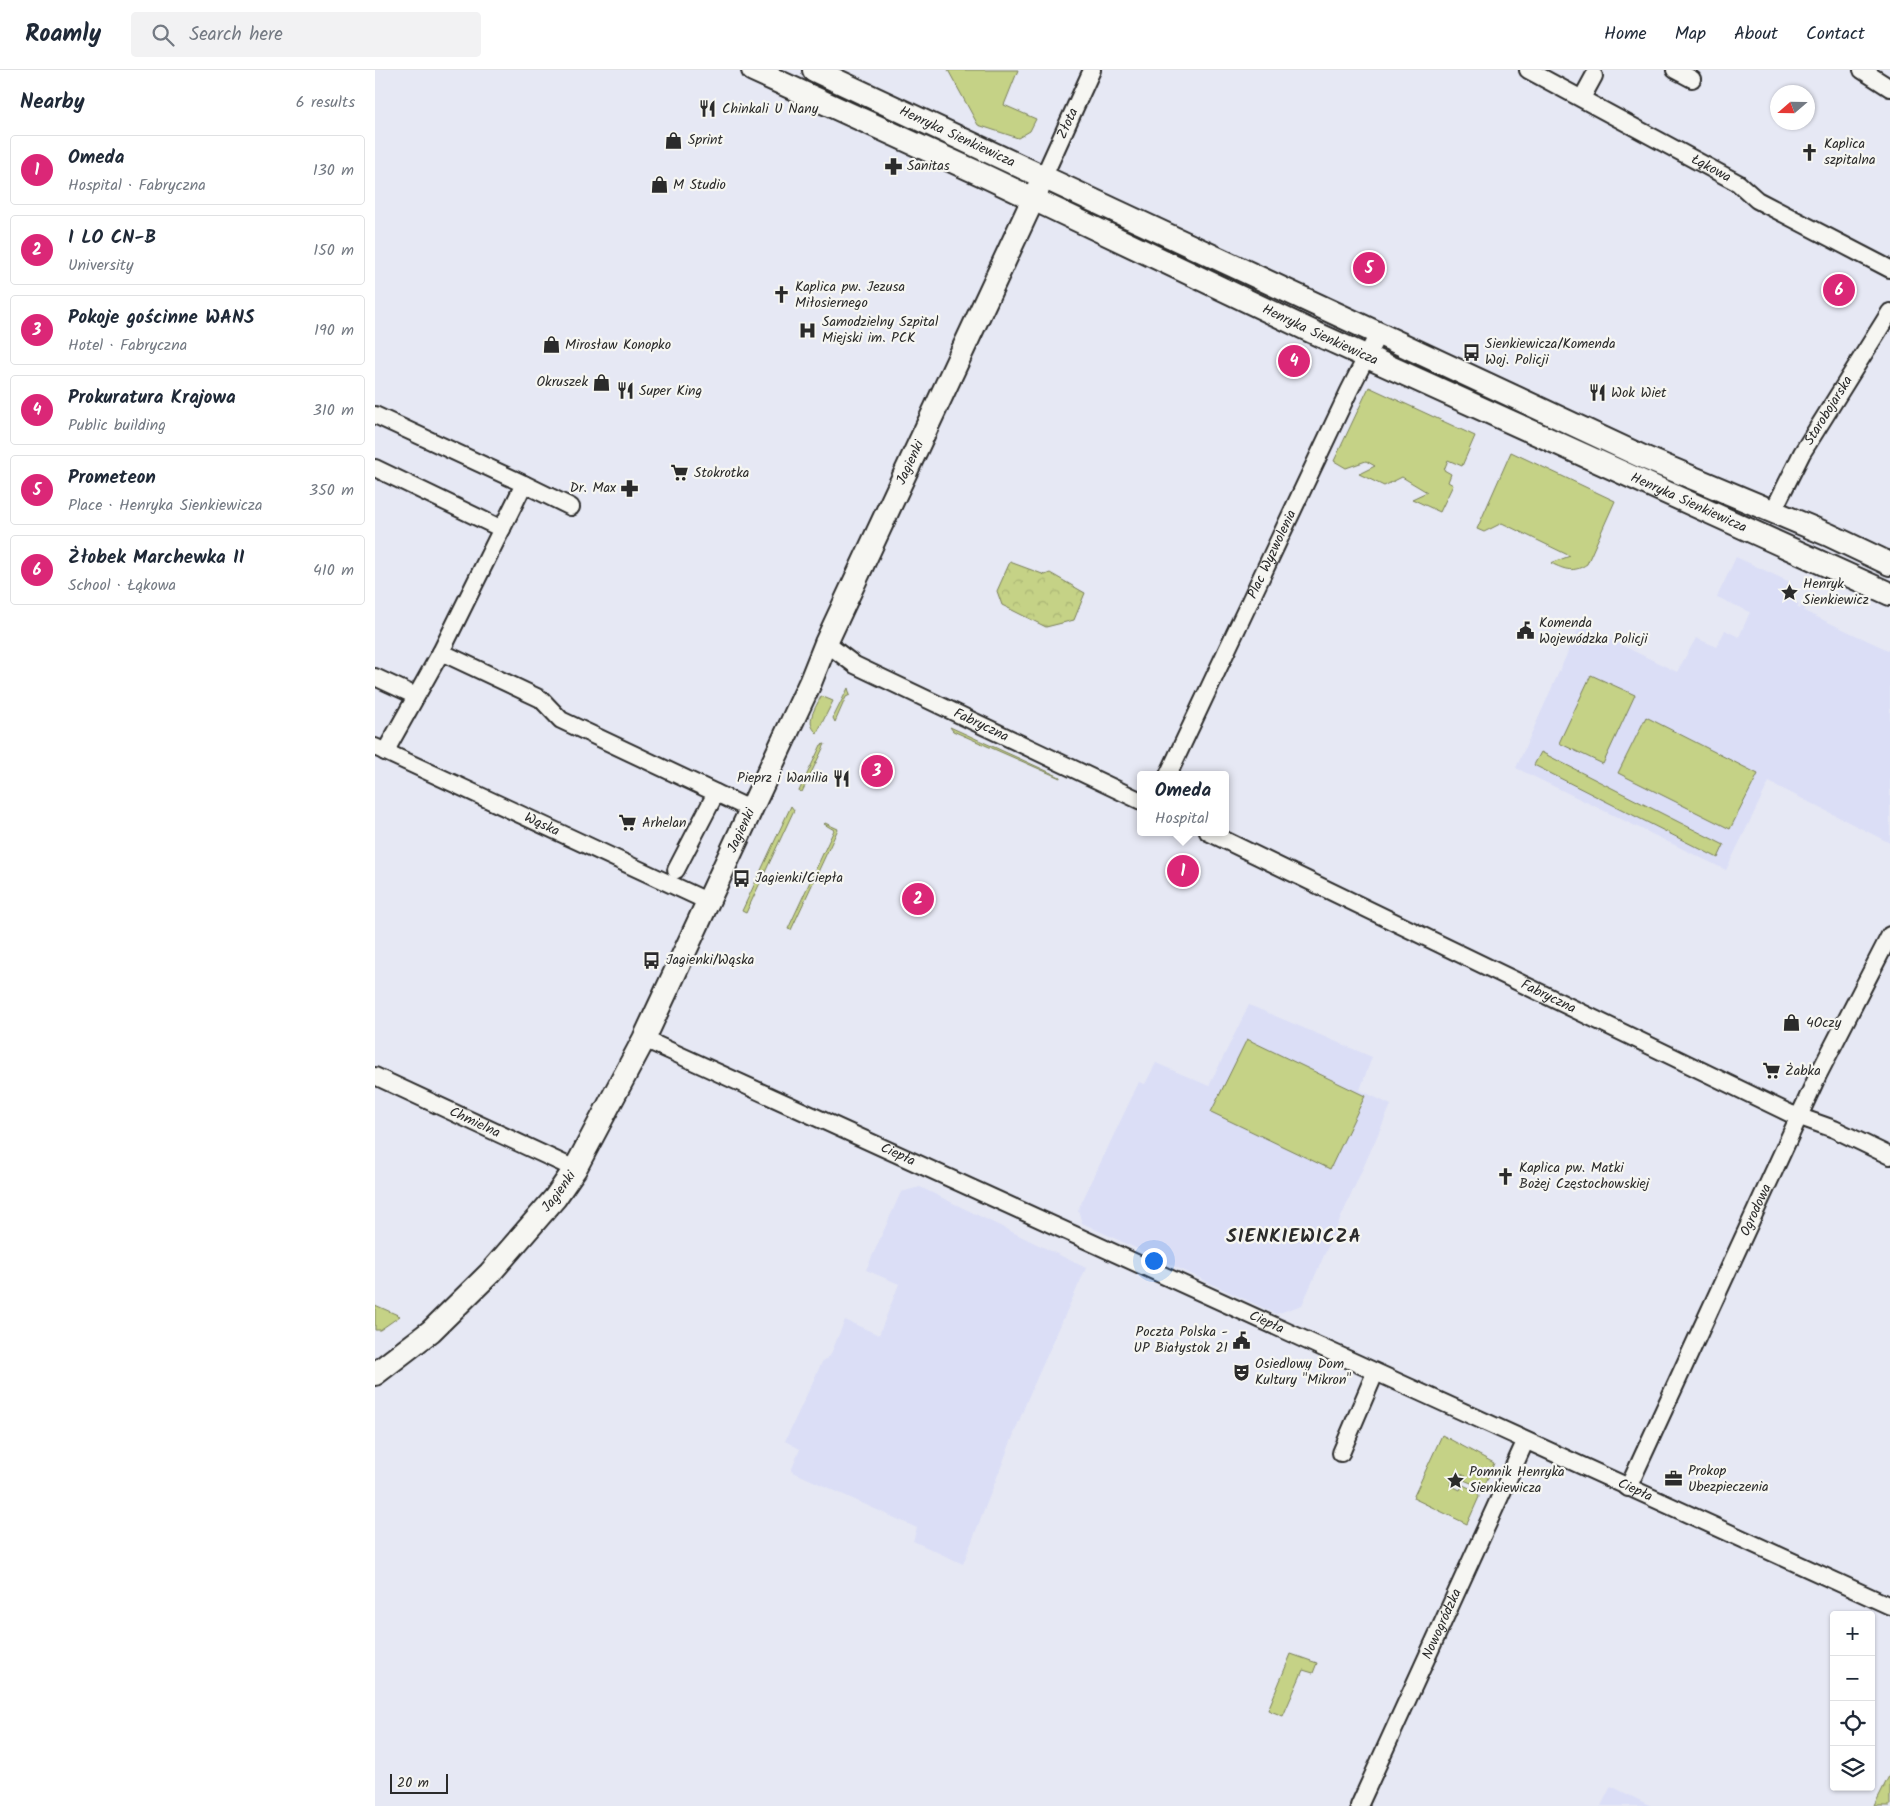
<!DOCTYPE html>
<meta charset="utf-8">
<style>
:root{--surface:#fff;--page:#f2f2f3;--text:#1f2937;--muted:#747a83;--line:#e0e1e3;--accent:#db2777}
body{margin:0;font-family:Kalam,sans-serif;background:var(--page);color:var(--text)}
.controls{position:absolute;right:15px;bottom:15px;display:grid;overflow:hidden;border-radius:5px;box-shadow:0 1px 4px #0004}
.controls button{width:45px;height:45px;display:grid;place-items:center;padding:0;border:0;border-bottom:1px solid var(--line);background:var(--surface);color:var(--text);font:25px sans-serif}
.compass{position:absolute;left:1395px;top:15px;width:45px;height:45px;border-radius:50%;background:var(--surface);box-shadow:0 1px 4px #0004;rotate:250deg}
.scale{position:absolute;left:15px;bottom:12px;width:58px;box-sizing:border-box;padding-left:5px;border:2px solid #2b2b2b;border-top:0;font-size:14px;line-height:18px;white-space:nowrap;color:#2b2b2b;-webkit-text-stroke:4px #f6f6f2;paint-order:stroke}
.you{position:absolute;left:778px;top:1190px;width:18px;height:18px;margin:-12px;border:4px solid #fff;border-radius:50%;background:#1a73e8;box-shadow:0 0 0 8px #1a73e833}
.badge{display:grid;place-items:center;width:32px;height:32px;border-radius:50%;background:var(--accent);color:#fff;font-size:16px;font-weight:700}
.pin{position:absolute;translate:-50% -50%;border:2px solid #fff;box-shadow:0 1px 5px #0006}
.popup{position:absolute;left:762px;top:701px;width:92px;height:65px;box-sizing:border-box;display:grid;place-content:center;border-radius:5px;background:var(--surface);filter:drop-shadow(0 1px 4px #0005);font-size:16px;white-space:nowrap;color:var(--muted)}
.popup b{font-size:19px;color:var(--text)}
.popup::after{content:'';position:absolute;left:50%;top:100%;margin-left:-10px;border:10px solid transparent;border-top-color:var(--surface)}
.list{margin:0;padding:0;list-style:none}
h2{display:flex;justify-content:space-between;align-items:center;height:65px;margin:0;padding:0 20px;font-size:21px}
h2 small{font-size:16px;font-weight:400;color:var(--muted)}
.list li{display:grid;grid-template-columns:32px 1fr auto;gap:15px;align-items:center;box-sizing:border-box;height:70px;margin:0 10px 10px;padding:0 10px;border:1px solid var(--line);border-radius:5px}
.list b{display:block;font-size:19px;white-space:nowrap}
.list p{margin:0;font-size:16px;white-space:nowrap;color:var(--muted)}
.list em{font-size:16px;font-style:normal;color:var(--muted)}
.icon{flex:none;width:28px;height:28px;fill:none;stroke:currentColor;stroke-width:2;stroke-linecap:round;stroke-linejoin:round}
.map{position:relative;flex:none;width:1515px;height:1736px;overflow:hidden}
header{display:flex;align-items:center;gap:30px;box-sizing:border-box;height:70px;padding:0 25px;background:var(--surface);border-bottom:1px solid var(--line)}
header strong{font-size:24px}
nav{display:flex;gap:28px;margin-inline-start:auto;font-size:18px}
.search{width:350px;height:45px;background:var(--page);display:flex;align-items:center;gap:12px;box-sizing:border-box;padding:0 18px;border-radius:5px;color:var(--muted);font-size:19px}
main{display:flex}
aside{flex:1;background:var(--surface)}
.map>svg:first-child{display:block}
.built{fill:#dbdef6}
.grass{fill:#c5d286;stroke:#787e58}
.park{fill:url(#park-crowns);stroke:#787e58}
.lines{fill:none;stroke-linecap:round;stroke-linejoin:round}
.street-casing{stroke:#2b2b2b;stroke-width:20}
.secondary-casing{stroke:#2b2b2b;stroke-width:26}
.street{stroke:#f6f6f2;stroke-width:16}
.secondary{stroke:#f6f6f2;stroke-width:22}
.labels{text-anchor:middle;dominant-baseline:central;stroke-width:4.5;stroke-linejoin:round;paint-order:stroke}
.poi-label{font-size:14px;fill:#2b2b2b;stroke:#f6f6f2;text-anchor:start}
.street-label{font-size:14px;fill:#2b2b2b;stroke:#f6f6f2}
.district-label{font-size:19px;font-weight:bold;letter-spacing:1px;fill:#2b2b2b;stroke:#f6f6f2}
</style>
<header>
<strong>Roamly</strong>
<div class="search"><svg class="icon" aria-label="search" viewBox="0 0 24 24"><circle cx="10" cy="10" r="6"/><path d="M15 15l6 6"/></svg>Search here</div>
<nav><a>Home</a><a>Map</a><a>About</a><a>Contact</a></nav>
</header>
<main>
<aside>
<h2>Nearby<small>6 results</small></h2>
<ul class="list">
<li><span class="badge">1</span><div><b>Omeda</b><p>Hospital · Fabryczna</p></div><em>130 m</em></li>
<li><span class="badge">2</span><div><b>I LO CN-B</b><p>University</p></div><em>150 m</em></li>
<li><span class="badge">3</span><div><b>Pokoje gościnne WANS</b><p>Hotel · Fabryczna</p></div><em>190 m</em></li>
<li><span class="badge">4</span><div><b>Prokuratura Krajowa</b><p>Public building</p></div><em>310 m</em></li>
<li><span class="badge">5</span><div><b>Prometeon</b><p>Place · Henryka Sienkiewicza</p></div><em>350 m</em></li>
<li><span class="badge">6</span><div><b>Żłobek Marchewka II</b><p>School · Łąkowa</p></div><em>410 m</em></li>
</ul>
</aside>
<div class="map">
<svg width="1515" height="1736" viewBox="0 0 1515 1736">
<defs>
<pattern id="park-crowns" width="20" height="18" patternUnits="userSpaceOnUse" patternTransform="scale(1.25)"><rect width="20" height="18" fill="#c5d286"/><path d="M2 6a3 3 0 1 1 6 0M12 15a3 3 0 1 1 6 0" fill="none" stroke="#a9b474"/></pattern>
</defs>
<rect width="100%" height="100%" fill="#e6e8f4"/>
<filter id="ink" filterUnits="userSpaceOnUse"><feTurbulence type="fractalNoise" baseFrequency=".02" numOctaves="2"/><feDisplacementMap in="SourceGraphic" scale="10" xChannelSelector="R" yChannelSelector="G"/><feConvolveMatrix kernelMatrix="1 2 1 2 8 2 1 2 1" color-interpolation-filters="sRGB"/></filter>
<g filter="url(#ink)">
<g class="built">
<polygon points="1361,487 1417,513 1411,527 1424,534 1422,537 1425,539 1427,535 1431,537 1429,541 1515,581 1515,773 1394,712 1351,800 1141,698 1205,555 1302,602 1321,568 1342,577 1350,560 1364,567 1375,542 1342,527"/>
<polygon points="874,935 997,987 985,1020 1016,1035 927,1235 901,1244 707,1153 703,1140 764,1012 770,1014 781,993 834,1016"/>
<polygon points="545,1117 711,1198 653,1328 588,1494 538,1471 542,1458 416,1401 425,1379 410,1371 447,1292 455,1286 470,1250 504,1265 524,1214 491,1200 526,1122"/>
<polygon points="1236,1716 1276,1736 1226,1736"/>
</g>
<g class="grass">
<polygon points="573,0 643,0 629,35 661,49 655,61 643,68 603,55"/>
<polygon points="994,317 1100,366 1087,396 1073,390 1069,400 1076,404 1073,412 1078,415 1065,442 1037,429 1052,422 1027,407 1009,416 984,404 1000,396 991,391 971,398 959,391"/>
<path d="M1136 382 1240 431 1212 494C1199 503 1190 500 1176 493L1195 486 1127 453 1109 462 1102 459Z"/>
<polygon points="1216,605 1260,625 1228,694 1184,673"/>
<polygon points="473,618 475,625 471,627 460,652 458,648"/>
<path d="M446 626 458 631 442 663C429 652 441 638 446 626Z"/>
<polygon points="1271,647 1383,704 1355,759 1243,703"/>
<polygon points="575,657 685,707 685,708 578,661"/>
<polygon points="450,674 427,722 424,721 446,675"/>
<polygon points="1166,682 1349,775 1343,788 1159,695"/>
<polygon points="416,736 419,740 371,843 367,841"/>
<polygon points="450,753 463,759 416,860 413,859 459,760 449,754"/>
<polygon points="872,969 990,1026 955,1099 836,1042"/>
<polygon points="0,1235 25,1246 5,1260 0,1260"/>
<polygon points="1067,1365 1119,1393 1110,1415 1105,1417 1089,1410 1091,1406 1081,1402 1075,1415 1085,1420 1088,1415 1103,1422 1104,1427 1092,1454 1038,1428"/>
<polygon points="916,1584 942,1593 938,1603 928,1600 908,1646 893,1640"/>
</g>
<g class="park">
<polygon points="635,492 670,505 675,503 710,523 699,550 671,557 627,535 622,521"/>
<polygon points="1515,1704 1515,1736 1499,1736"/>
</g>
<g class="lines">
<defs>
<g id="street">
<path id="s1" d="M1153 0 1363 113 1382 130 1515 199"/>
<polyline points="1300,0 1317,9"/>
<polyline points="1487,0 1515,18"/>
<polyline points="1207,28 1219,6"/>
<path id="s2" d="M668 108 717 0"/>
<polyline points="0,345 149,414 66,582 10,682"/>
<polyline points="0,398 127,459"/>
<polyline points="149,414 196,437"/>
<path id="s3" d="M1398 441 1427 383 1515 242"/>
<path id="s4" d="M451 573 480 595 766 731"/>
<polyline points="66,582 166,629 186,650 375,739"/>
<polyline points="0,607 41,626"/>
<path id="s5" d="M0 677 334 832"/>
<path id="s6" d="M793 705 974 321 1003 264"/>
<path id="s7" d="M833 762 1414 1043 1459 1059 1515 1086"/>
<polyline points="301,800 341,723"/>
<path id="s8" d="M269 969 1515 1536"/>
<path id="s9" d="M0 1006 200 1099"/>
<polyline points="966,1383 1000,1303"/>
<path id="s10" d="M1253 1418 1443 1005 1515 865"/>
<path id="s11" d="M984 1736 1150 1372"/>
</g>
<g id="secondary">
<path id="s12" d="M378 0 612 107 944 265 1515 524"/>
<path id="s13" d="M439 0 1268 387 1454 465 1515 494"/>
<path id="s14" d="M0 1304 56 1261 115 1203 180 1128 200 1099 269 969 435 613 451 573 668 108"/>
</g>
</defs>
<use href="#street" class="street-casing"/>
<use href="#secondary" class="secondary-casing"/>
<use href="#street" class="street"/>
<use href="#secondary" class="secondary"/>
</g>
</g>
<defs>
<symbol id="restaurant-bare" viewBox="-9 -9 18 18"><path d="M-5-6h1v4h1v-4h1v4h1v-4h1v5L-1.5 .5V6h-2V.5L-5-1ZM5-6V6H3V1.5H1.5Q1.5-4 5-6Z" fill="#2b2b2b" stroke="#f6f6f2" stroke-width="2.5" paint-order="stroke"/></symbol>
<symbol id="shop-bare" viewBox="-9 -9 18 18"><path d="M-5-2.5h2.3a2.7 3.5 0 0 1 5.4 0H5L5.5 6h-11ZM-1.5-2.5h3a1.5 2.3 0 0 0-3 0Z" fill="#2b2b2b" stroke="#f6f6f2" stroke-width="2.5" paint-order="stroke"/></symbol>
<symbol id="church-bare" viewBox="-9 -9 18 18"><path d="M-1.2-6h2.4v3.5h3.3v2.4h-3.3V6h-2.4V-.1h-3.3v-2.4h3.3Z" fill="#2b2b2b" stroke="#f6f6f2" stroke-width="2.5" paint-order="stroke"/></symbol>
<symbol id="pharmacy-bare" viewBox="-9 -9 18 18"><path d="M-2-6h4v4h4v4h-4v4h-4v-4h-4v-4h4Z" fill="#2b2b2b" stroke="#f6f6f2" stroke-width="2.5" paint-order="stroke"/></symbol>
<symbol id="hospital-bare" viewBox="-9 -9 18 18"><path d="M-5-5h3v3.5h4V-5h3V5h-3V1.5h-4V5h-3Z" fill="#2b2b2b" stroke="#f6f6f2" stroke-width="2.5" paint-order="stroke"/></symbol>
<symbol id="bus-bare" viewBox="-9 -9 18 18"><path d="M-5-6H5V4H4V6H2V4H-2V6H-4V4H-5ZM-3.5-4V0h7V-4ZM-3.5 1.2v1.5H-2V1.2ZM2 1.2v1.5H3.5V1.2Z" fill="#2b2b2b" stroke="#f6f6f2" stroke-width="2.5" paint-order="stroke"/></symbol>
<symbol id="supermarket-bare" viewBox="-9 -9 18 18"><path d="M-6-5.5h2.5l.6 2H6L4.5 2H-2.5L-4.4-4H-6ZM-1.5 3.2a1.3 1.3 0 1 0 .1 0ZM3 3.2a1.3 1.3 0 1 0 .1 0Z" fill="#2b2b2b" stroke="#f6f6f2" stroke-width="2.5" paint-order="stroke"/></symbol>
<symbol id="sight-bare" viewBox="-9 -9 18 18"><path d="M0-6L1.8-2.2L6-1.7L2.9 1.2L3.7 5.4L0 3.3L-3.7 5.4L-2.9 1.2L-6-1.7L-1.8-2.2Z" fill="#2b2b2b" stroke="#f6f6f2" stroke-width="2.5" paint-order="stroke"/></symbol>
<symbol id="civic-bare" viewBox="-9 -9 18 18"><path d="M-.6-6.5H3V-4.5H.6V-3L4-1V1h2V6H-6V1h2V-1L-.6-3ZM-1.2 2.5V6h2.4V2.5Z" fill="#2b2b2b" stroke="#f6f6f2" stroke-width="2.5" paint-order="stroke"/></symbol>
<symbol id="theatre-bare" viewBox="-9 -9 18 18"><path d="M-5-5.5Q0-4 5-5.5V0Q5 5 0 6Q-5 5-5 0ZM-3.3-2.5H-1v1.5H-3.3ZM1-2.5H3.3v1.5H1ZM-2.8 1Q0 5.5 2.8 1Z" fill="#2b2b2b" stroke="#f6f6f2" stroke-width="2.5" paint-order="stroke"/></symbol>
<symbol id="office-bare" viewBox="-9 -9 18 18"><path d="M-6-3h4V-5.5h4V-3h4V5H-6ZM-1-4.5V-3h2v-1.5ZM-6 0V1H6V0Z" fill="#2b2b2b" stroke="#f6f6f2" stroke-width="2.5" paint-order="stroke"/></symbol>
</defs>
<g fill-rule="evenodd">
<use href="#restaurant-bare" x="320" y="26" width="25" height="25"/>
<use href="#shop-bare" x="286" y="58" width="25" height="25"/>
<use href="#church-bare" x="1422" y="70" width="25" height="25"/>
<use href="#pharmacy-bare" x="506" y="84" width="25" height="25"/>
<use href="#shop-bare" x="272" y="102" width="25" height="25"/>
<use href="#church-bare" x="394" y="212" width="25" height="25"/>
<use href="#hospital-bare" x="420" y="248" width="25" height="25"/>
<use href="#shop-bare" x="164" y="262" width="25" height="25"/>
<use href="#bus-bare" x="1084" y="270" width="25" height="25"/>
<use href="#shop-bare" x="214" y="300" width="25" height="25"/>
<use href="#restaurant-bare" x="238" y="308" width="25" height="25"/>
<use href="#restaurant-bare" x="1210" y="310" width="25" height="25"/>
<use href="#supermarket-bare" x="292" y="390" width="25" height="25"/>
<use href="#pharmacy-bare" x="242" y="406" width="25" height="25"/>
<use href="#sight-bare" x="1402" y="510" width="25" height="25"/>
<use href="#civic-bare" x="1138" y="548" width="25" height="25"/>
<use href="#restaurant-bare" x="454" y="696" width="25" height="25"/>
<use href="#supermarket-bare" x="240" y="740" width="25" height="25"/>
<use href="#bus-bare" x="354" y="796" width="25" height="25"/>
<use href="#bus-bare" x="264" y="878" width="25" height="25"/>
<use href="#shop-bare" x="1404" y="940" width="25" height="25"/>
<use href="#supermarket-bare" x="1384" y="988" width="25" height="25"/>
<use href="#church-bare" x="1118" y="1094" width="25" height="25"/>
<use href="#civic-bare" x="854" y="1258" width="25" height="25"/>
<use href="#theatre-bare" x="854" y="1290" width="25" height="25"/>
<use href="#office-bare" x="1286" y="1396" width="25" height="25"/>
<use href="#sight-bare" x="1068" y="1398" width="25" height="25"/>
</g>
<g class="labels">
<g class="poi-label">
<text x="347" y="39">Chinkali U Nany</text>
<text x="313" y="70">Sprint</text>
<text x="1449" y="74">Kaplica<tspan x="1449" dy="16">szpitalna</tspan></text>
<text x="532" y="96">Sanitas</text>
<text x="298" y="115">M Studio</text>
<text x="420" y="217">Kaplica pw. Jezusa<tspan x="420" dy="16">Miłosiernego</tspan></text>
<text x="447" y="252">Samodzielny Szpital<tspan x="447" dy="16">Miejski im. PCK</tspan></text>
<text x="1110" y="274">Sienkiewicza/Komenda<tspan x="1110" dy="16">Woj. Policji</tspan></text>
<text x="190" y="275">Mirosław Konopko</text>
<text x="213" y="312" text-anchor="end">Okruszek</text>
<text x="264" y="321">Super King</text>
<text x="1236" y="323">Wok Wiet</text>
<text x="319" y="403">Stokrotka</text>
<text x="241" y="418" text-anchor="end">Dr. Max</text>
<text x="1428" y="514">Henryk<tspan x="1428" dy="16">Sienkiewicz</tspan></text>
<text x="1164" y="553">Komenda<tspan x="1164" dy="16">Wojewódzka Policji</tspan></text>
<text x="453" y="708" text-anchor="end">Pieprz i Wanilia</text>
<text x="267" y="753">Arhelan</text>
<text x="380" y="808">Jagienki/Ciepła</text>
<text x="291" y="890">Jagienki/Wąska</text>
<text x="1431" y="953">4Oczy</text>
<text x="1410" y="1001">Żabka</text>
<text x="1144" y="1098">Kaplica pw. Matki<tspan x="1144" dy="16">Bożej Częstochowskiej</tspan></text>
<text x="853" y="1262" text-anchor="end">Poczta Polska -<tspan x="853" dy="16">UP Białystok 21</tspan></text>
<text x="880" y="1294">Osiedlowy Dom<tspan x="880" dy="16">Kultury "Mikron"</tspan></text>
<text x="1313" y="1401">Prokop<tspan x="1313" dy="16">Ubezpieczenia</tspan></text>
<text x="1094" y="1402">Pomnik Henryka<tspan x="1094" dy="16">Sienkiewicza</tspan></text>
</g>
<g class="street-label">
<text stroke="none"><textPath href="#s2" startOffset="60">Złota</textPath></text>
<text stroke="none"><textPath href="#s13" startOffset="158">Henryka Sienkiewicza</textPath></text>
<text stroke="none"><textPath href="#s1" startOffset="208">Łąkowa</textPath></text>
<text stroke="none"><textPath href="#s12" startOffset="626">Henryka Sienkiewicza</textPath></text>
<text stroke="none"><textPath href="#s3" startOffset="115">Starobojarska</textPath></text>
<text stroke="none"><textPath href="#s14" startOffset="1070">Jagienki</textPath></text>
<text stroke="none"><textPath href="#s12" startOffset="1031">Henryka Sienkiewicza</textPath></text>
<text stroke="none"><textPath href="#s6" startOffset="244">Plac Wyzwolenia</textPath></text>
<text stroke="none"><textPath href="#s4" startOffset="176">Fabryczna</textPath></text>
<text stroke="none"><textPath href="#s5" startOffset="184">Wąska</textPath></text>
<text stroke="none"><textPath href="#s14" startOffset="665">Jagienki</textPath></text>
<text stroke="none"><textPath href="#s7" startOffset="378">Fabryczna</textPath></text>
<text stroke="none"><textPath href="#s9" startOffset="110">Chmielna</textPath></text>
<text stroke="none"><textPath href="#s8" startOffset="279">Ciepła</textPath></text>
<text stroke="none"><textPath href="#s14" startOffset="260">Jagienki</textPath></text>
<text stroke="none"><textPath href="#s10" startOffset="306">Ogrodowa</textPath></text>
<text stroke="none"><textPath href="#s8" startOffset="684">Ciepła</textPath></text>
<text stroke="none"><textPath href="#s8" startOffset="1089">Ciepła</textPath></text>
<text stroke="none"><textPath href="#s11" startOffset="200">Nowogródzka</textPath></text>
</g>
<g class="district-label">
<text x="919" y="1167">SIENKIEWICZA</text>
</g>
</g>
</svg>
<div class="controls">
<button>+</button>
<button>−</button>
<button><svg class="icon" aria-label="locate" viewBox="0 0 24 24"><circle cx="12" cy="12" r="6"/><path d="M12 2v4M12 18v4M2 12h4M18 12h4"/></svg></button>
<button><svg class="icon" aria-label="layers" viewBox="0 0 24 24"><path d="M12 4l9 5-9 5-9-5zM3 14l9 5 9-5"/></svg></button>
</div>
<svg class="compass" viewBox="-18 -18 36 36"><path d="M0-13l5 13h-10z" fill="#e53935"/><path d="M0 13l5-13h-10z" fill="#747a83"/></svg>
<div class="scale">20 m</div>
<div class="you"></div>
<div class="pin badge" style="left:808px;top:801px">1</div>
<div class="popup"><b>Omeda</b>Hospital</div>
<div class="pin badge" style="left:543px;top:829px">2</div>
<div class="pin badge" style="left:502px;top:701px">3</div>
<div class="pin badge" style="left:919px;top:291px">4</div>
<div class="pin badge" style="left:994px;top:198px">5</div>
<div class="pin badge" style="left:1464px;top:220px">6</div>
</div>
</main>
